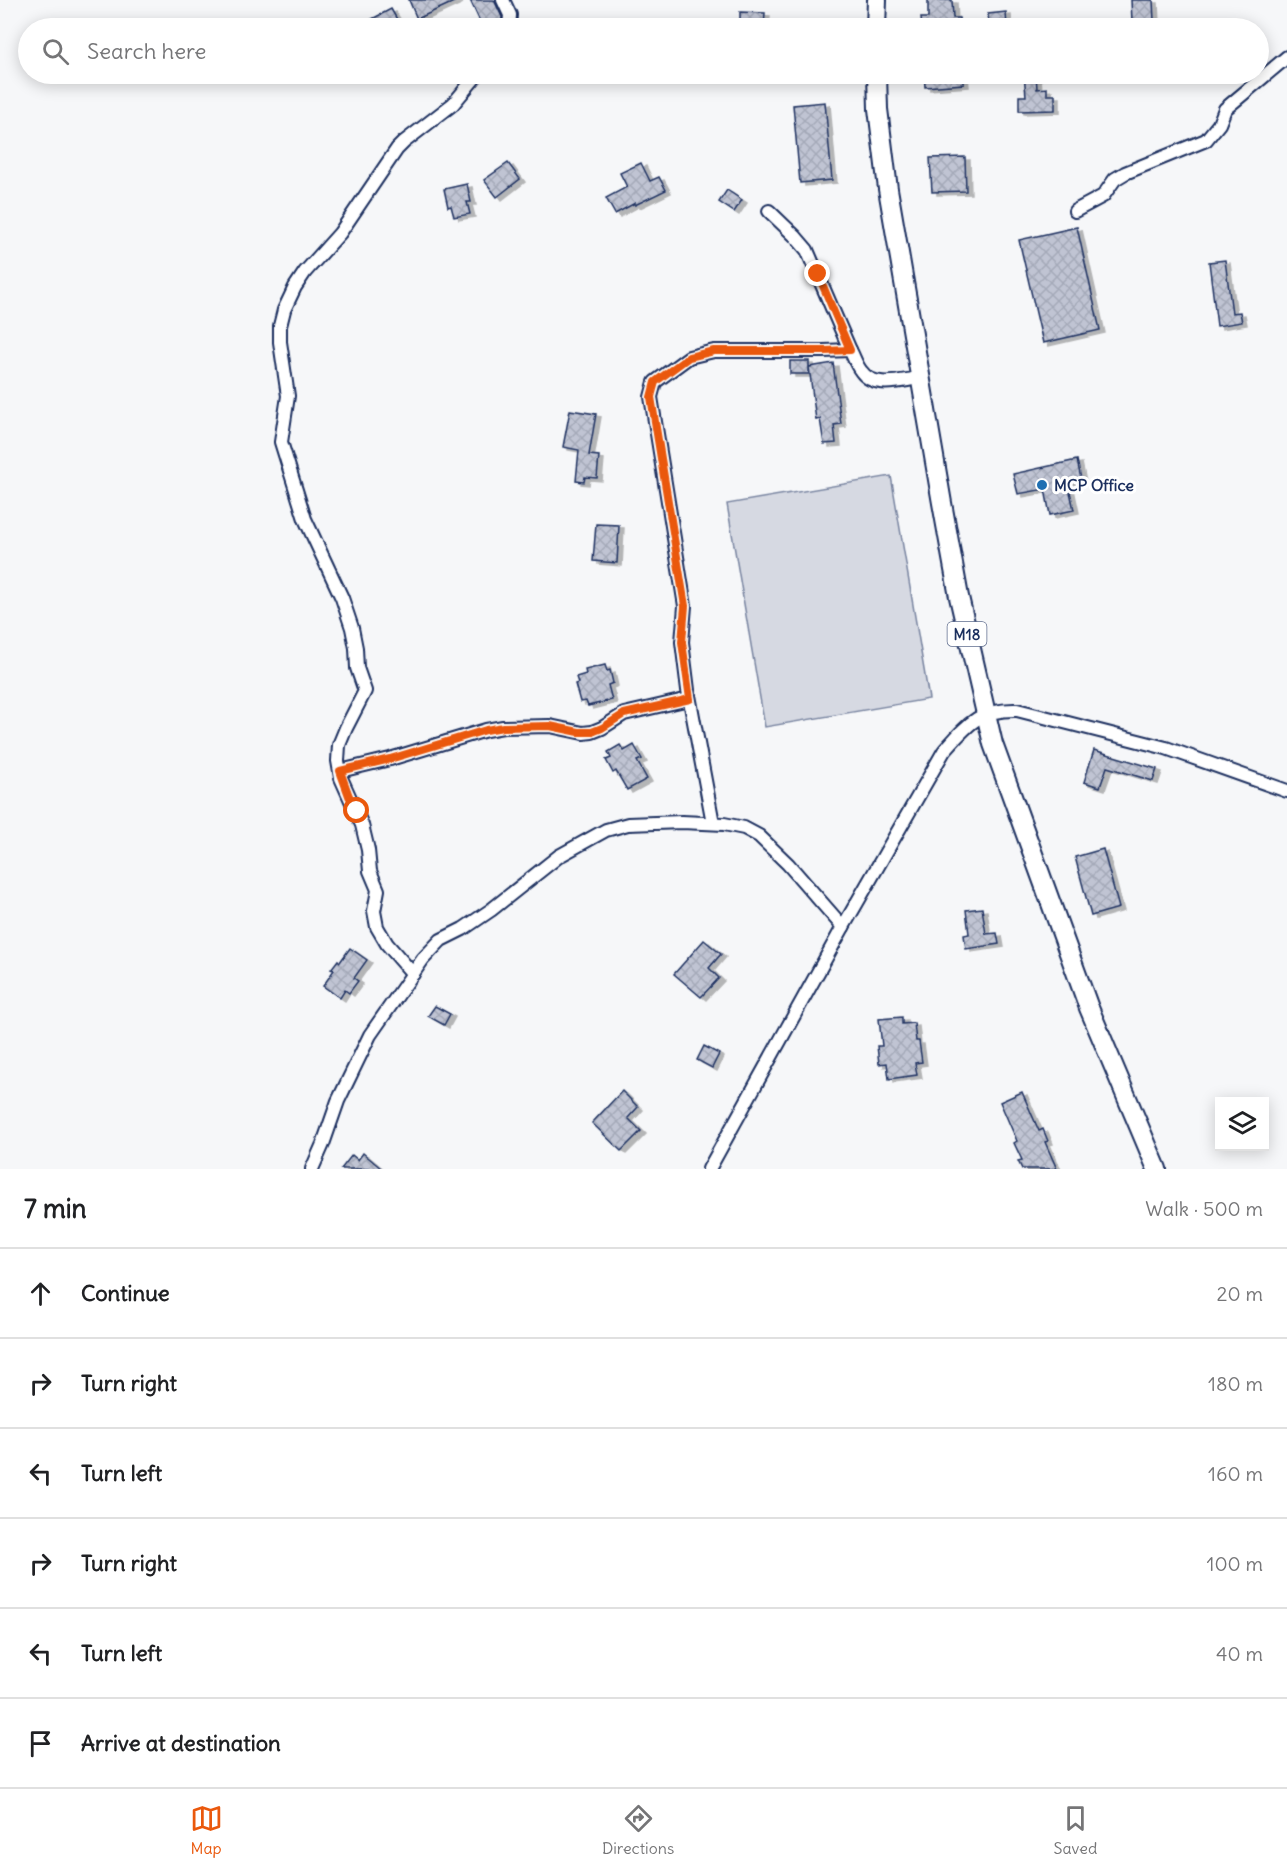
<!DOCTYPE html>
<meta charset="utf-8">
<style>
:root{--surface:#fff;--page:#f6f6f6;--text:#202124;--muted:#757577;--line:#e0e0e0;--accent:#ea580c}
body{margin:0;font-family:Delius,sans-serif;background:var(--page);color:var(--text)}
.controls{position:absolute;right:18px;bottom:18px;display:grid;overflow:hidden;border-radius:0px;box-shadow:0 3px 15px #0003}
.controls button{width:54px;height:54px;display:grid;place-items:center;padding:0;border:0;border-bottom:2px solid var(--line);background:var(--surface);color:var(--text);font:30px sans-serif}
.stop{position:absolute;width:18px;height:18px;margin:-14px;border:4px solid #ea580c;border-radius:50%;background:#fff}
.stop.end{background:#ea580c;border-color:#fff;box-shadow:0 2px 6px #0008}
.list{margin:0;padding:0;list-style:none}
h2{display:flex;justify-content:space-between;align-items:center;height:78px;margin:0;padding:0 24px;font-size:26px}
h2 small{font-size:20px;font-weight:400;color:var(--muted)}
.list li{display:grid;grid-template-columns:39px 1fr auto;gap:18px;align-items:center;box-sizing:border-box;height:90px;padding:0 24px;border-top:2px solid var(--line)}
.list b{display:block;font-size:22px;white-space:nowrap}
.list em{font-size:20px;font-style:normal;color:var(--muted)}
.icon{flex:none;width:33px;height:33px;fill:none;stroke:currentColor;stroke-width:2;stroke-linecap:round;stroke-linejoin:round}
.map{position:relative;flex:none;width:1287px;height:1169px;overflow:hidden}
.search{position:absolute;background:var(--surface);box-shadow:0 3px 15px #0003;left:18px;right:18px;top:18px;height:66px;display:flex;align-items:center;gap:15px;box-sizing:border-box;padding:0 21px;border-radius:33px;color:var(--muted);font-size:22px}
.sheet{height:618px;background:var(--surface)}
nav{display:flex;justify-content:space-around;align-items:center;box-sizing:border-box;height:84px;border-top:2px solid var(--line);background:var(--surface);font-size:16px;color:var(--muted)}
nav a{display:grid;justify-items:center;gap:3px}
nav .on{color:var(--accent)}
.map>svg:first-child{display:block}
.park{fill:#d6d9e2;stroke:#7884a0;stroke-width:1.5}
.building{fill:url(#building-cross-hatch);stroke:#1b2f5e;stroke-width:1.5;filter:url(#shadow)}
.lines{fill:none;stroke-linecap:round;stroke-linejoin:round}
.street-casing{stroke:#1b2f5e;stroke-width:16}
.primary-casing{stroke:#1b2f5e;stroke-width:22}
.street{stroke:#fff;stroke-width:12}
.primary{stroke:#fff;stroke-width:18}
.route{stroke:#ea580c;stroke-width:8}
.poi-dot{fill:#1f6fb2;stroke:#fff;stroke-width:2}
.labels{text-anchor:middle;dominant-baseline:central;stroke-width:6;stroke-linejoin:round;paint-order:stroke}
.shield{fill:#fff;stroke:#5f6d8e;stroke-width:1.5}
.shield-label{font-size:15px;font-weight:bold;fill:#1b2f5e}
.poi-label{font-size:16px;font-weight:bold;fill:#1b2f5e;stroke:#fff;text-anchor:start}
</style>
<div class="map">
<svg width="1287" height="1169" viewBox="0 0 1287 1169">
<defs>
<pattern id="building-cross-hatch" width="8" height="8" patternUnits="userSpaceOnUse" patternTransform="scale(1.5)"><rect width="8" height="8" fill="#c0c4d3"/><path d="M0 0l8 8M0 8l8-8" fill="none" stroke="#a4a9b8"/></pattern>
<filter id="shadow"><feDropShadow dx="5" dy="3" stdDeviation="0" flood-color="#0004"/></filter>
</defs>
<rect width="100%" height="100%" fill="#f6f7f9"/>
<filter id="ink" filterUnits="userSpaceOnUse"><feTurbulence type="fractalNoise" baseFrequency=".0167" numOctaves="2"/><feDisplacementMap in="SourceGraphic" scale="12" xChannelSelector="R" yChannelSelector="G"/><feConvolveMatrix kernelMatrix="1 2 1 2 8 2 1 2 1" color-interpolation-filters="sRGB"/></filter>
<g filter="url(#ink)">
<polygon class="park" points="891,476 929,699 765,727 727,504"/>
<g class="building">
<polygon points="409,0 458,0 417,19"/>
<polygon points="470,0 494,0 502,17 501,28 483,28"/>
<polygon points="928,0 952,0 953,18 959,18 960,28 922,28 921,18 928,18"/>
<polygon points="1131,0 1153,0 1154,21 1132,22"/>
<polygon points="391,9 402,28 355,28"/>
<polygon points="740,12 765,13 764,28 740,28"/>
<polygon points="1006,12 1007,28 989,28 988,14"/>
<polygon points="924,74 963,74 964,84 925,87"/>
<polygon points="1024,74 1036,74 1037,89 1047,88 1047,95 1055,95 1055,110 1019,111 1019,96 1026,96"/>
<polygon points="825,102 832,180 800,183 793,105"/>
<polygon points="965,157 966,191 932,192 930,158"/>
<polygon points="508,163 520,179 497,197 484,180"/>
<polygon points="641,163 650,181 659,177 666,190 635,205 635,203 615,214 606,198 627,187 620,173"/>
<polygon points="467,184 471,202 467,202 470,214 454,217 451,206 448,207 444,189"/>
<polygon points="727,190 742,200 734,212 719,202"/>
<polygon points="1077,227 1100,330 1043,343 1019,240"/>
<polygon points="1225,260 1232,313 1240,312 1242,322 1217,326 1209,262"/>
<polygon points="790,361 809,361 809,367 833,363 841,424 834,425 836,443 824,444 820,419 816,420 809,367 809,374 790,374"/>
<polygon points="570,410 596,414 589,455 599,456 597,478 585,477 584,482 576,481 579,450 563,447"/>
<polygon points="1077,460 1081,479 1068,482 1074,510 1050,515 1045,489 1018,494 1013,474"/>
<polygon points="596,524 619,525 617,563 593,561"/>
<polygon points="605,665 607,671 610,670 613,683 608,685 612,700 588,706 586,701 580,702 575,684 578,683 576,677 586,674 585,670"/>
<polygon points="620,745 624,751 634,745 642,759 637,761 647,779 627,790 616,771 613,773 606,760 611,758 608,752"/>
<polygon points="1094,750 1157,769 1153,781 1107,767 1100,787 1084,782"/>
<polygon points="1103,849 1119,908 1091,916 1075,857"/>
<polygon points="982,908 986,934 997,933 999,944 966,949 964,935 969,934 966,910"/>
<polygon points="704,940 721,954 709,968 719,978 701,997 674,974"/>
<polygon points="350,948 367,960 354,978 358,981 349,993 345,990 340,998 323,986 334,970 331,969 338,960 340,962"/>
<polygon points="435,1006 450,1014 444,1025 428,1016"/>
<polygon points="902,1017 902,1024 914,1023 916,1041 919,1041 922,1062 915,1063 917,1075 889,1079 887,1063 879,1064 877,1046 882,1046 879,1019"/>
<polygon points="704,1046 719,1054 712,1068 697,1060"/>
<polygon points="622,1091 638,1107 628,1118 641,1131 621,1151 592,1123"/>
<polygon points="1022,1092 1039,1131 1043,1129 1048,1141 1045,1142 1057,1169 1022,1169 1018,1161 1022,1160 1014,1143 1017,1141 1000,1102"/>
<polygon points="363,1153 382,1169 341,1169 352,1155 358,1160"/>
</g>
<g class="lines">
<defs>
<g id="street">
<polyline points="503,0 510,15 509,28"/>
<polyline points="769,211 795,236 807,250 850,350"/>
<polyline points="1075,211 1103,196 1115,179 1125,173 1206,140 1219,124 1225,109 1287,57"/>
<polyline points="340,771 390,759 486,730 503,727 550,726 583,733 592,732 602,728 624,714 689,699"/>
<path d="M713 823 688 690 682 642 685 606 651 397 655 382 689 357 714 351H823L850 350C854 357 856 365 861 371 874 390 902 380 920 378"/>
<polyline points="413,974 387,944 377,927 374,911 378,890 370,871 368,850 362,825 341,778 338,761 339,745 346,728 365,691 357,668 356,648 352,628 342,598 305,519 281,442 288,396 280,342 280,326 284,310 295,287 305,272 340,233 397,149 404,142 453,104 478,74"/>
<polyline points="312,1169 323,1144 338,1101 370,1035 423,959 441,940 463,929 491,910 559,856 606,830 628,824 682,822 724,824 744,828 759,836 788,864 843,927"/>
<path d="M709 1169 843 927 944 751C968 724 979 709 1017 710L1166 748 1287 791"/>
</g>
<g id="primary">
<polyline points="876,28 877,0"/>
<polyline points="877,74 878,109 888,189 942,503 959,597 993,744 1089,1008 1157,1169"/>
</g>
</defs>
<use href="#street" class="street-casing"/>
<use href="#primary" class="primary-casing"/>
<use href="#street" class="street"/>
<use href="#primary" class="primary"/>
</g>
</g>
<g class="lines" filter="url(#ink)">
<polyline class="route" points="357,811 349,796 340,771 390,759 486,730 503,727 550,726 579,732 592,732 602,728 624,714 690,699 682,642 685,606 651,397 655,382 689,357 714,351 824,351 850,350 818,274"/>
</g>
<circle class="poi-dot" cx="1042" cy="485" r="6"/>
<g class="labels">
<rect class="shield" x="947.5" y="622" width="39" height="24" rx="4.5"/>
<g class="shield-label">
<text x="967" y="634">M18</text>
</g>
<g class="poi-label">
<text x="1054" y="485">MCP Office</text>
</g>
</g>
</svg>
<div class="controls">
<button><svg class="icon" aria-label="layers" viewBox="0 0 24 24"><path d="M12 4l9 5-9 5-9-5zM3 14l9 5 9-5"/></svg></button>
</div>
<div class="stop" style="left:357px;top:811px"></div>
<div class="stop end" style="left:818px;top:274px"></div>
<div class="search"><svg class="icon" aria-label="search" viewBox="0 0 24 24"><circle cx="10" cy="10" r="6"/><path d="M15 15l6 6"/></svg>Search here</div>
</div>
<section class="sheet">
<h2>7 min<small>Walk · 500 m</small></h2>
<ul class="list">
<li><svg class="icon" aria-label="ahead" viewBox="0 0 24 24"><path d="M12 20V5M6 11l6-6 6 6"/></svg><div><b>Continue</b></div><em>20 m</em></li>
<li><svg class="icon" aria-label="right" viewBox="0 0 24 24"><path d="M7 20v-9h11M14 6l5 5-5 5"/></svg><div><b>Turn right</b></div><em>180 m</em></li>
<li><svg class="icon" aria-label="left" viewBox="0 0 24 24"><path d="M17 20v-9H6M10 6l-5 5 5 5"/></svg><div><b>Turn left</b></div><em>160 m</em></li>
<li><svg class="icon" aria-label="right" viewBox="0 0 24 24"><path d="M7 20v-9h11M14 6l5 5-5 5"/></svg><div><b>Turn right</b></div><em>100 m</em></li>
<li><svg class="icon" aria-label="left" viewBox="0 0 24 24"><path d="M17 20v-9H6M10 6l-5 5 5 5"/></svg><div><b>Turn left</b></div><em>40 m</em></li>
<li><svg class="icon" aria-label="arrive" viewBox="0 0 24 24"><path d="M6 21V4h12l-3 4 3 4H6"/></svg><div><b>Arrive at destination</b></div></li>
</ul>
</section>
<nav>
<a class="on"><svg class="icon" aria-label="map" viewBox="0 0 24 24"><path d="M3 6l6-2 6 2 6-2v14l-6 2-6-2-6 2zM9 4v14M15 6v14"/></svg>Map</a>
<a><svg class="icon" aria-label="directions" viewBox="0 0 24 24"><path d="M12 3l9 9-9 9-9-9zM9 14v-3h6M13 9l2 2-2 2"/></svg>Directions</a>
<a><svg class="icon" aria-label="saved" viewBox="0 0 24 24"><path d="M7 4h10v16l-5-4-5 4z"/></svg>Saved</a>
</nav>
